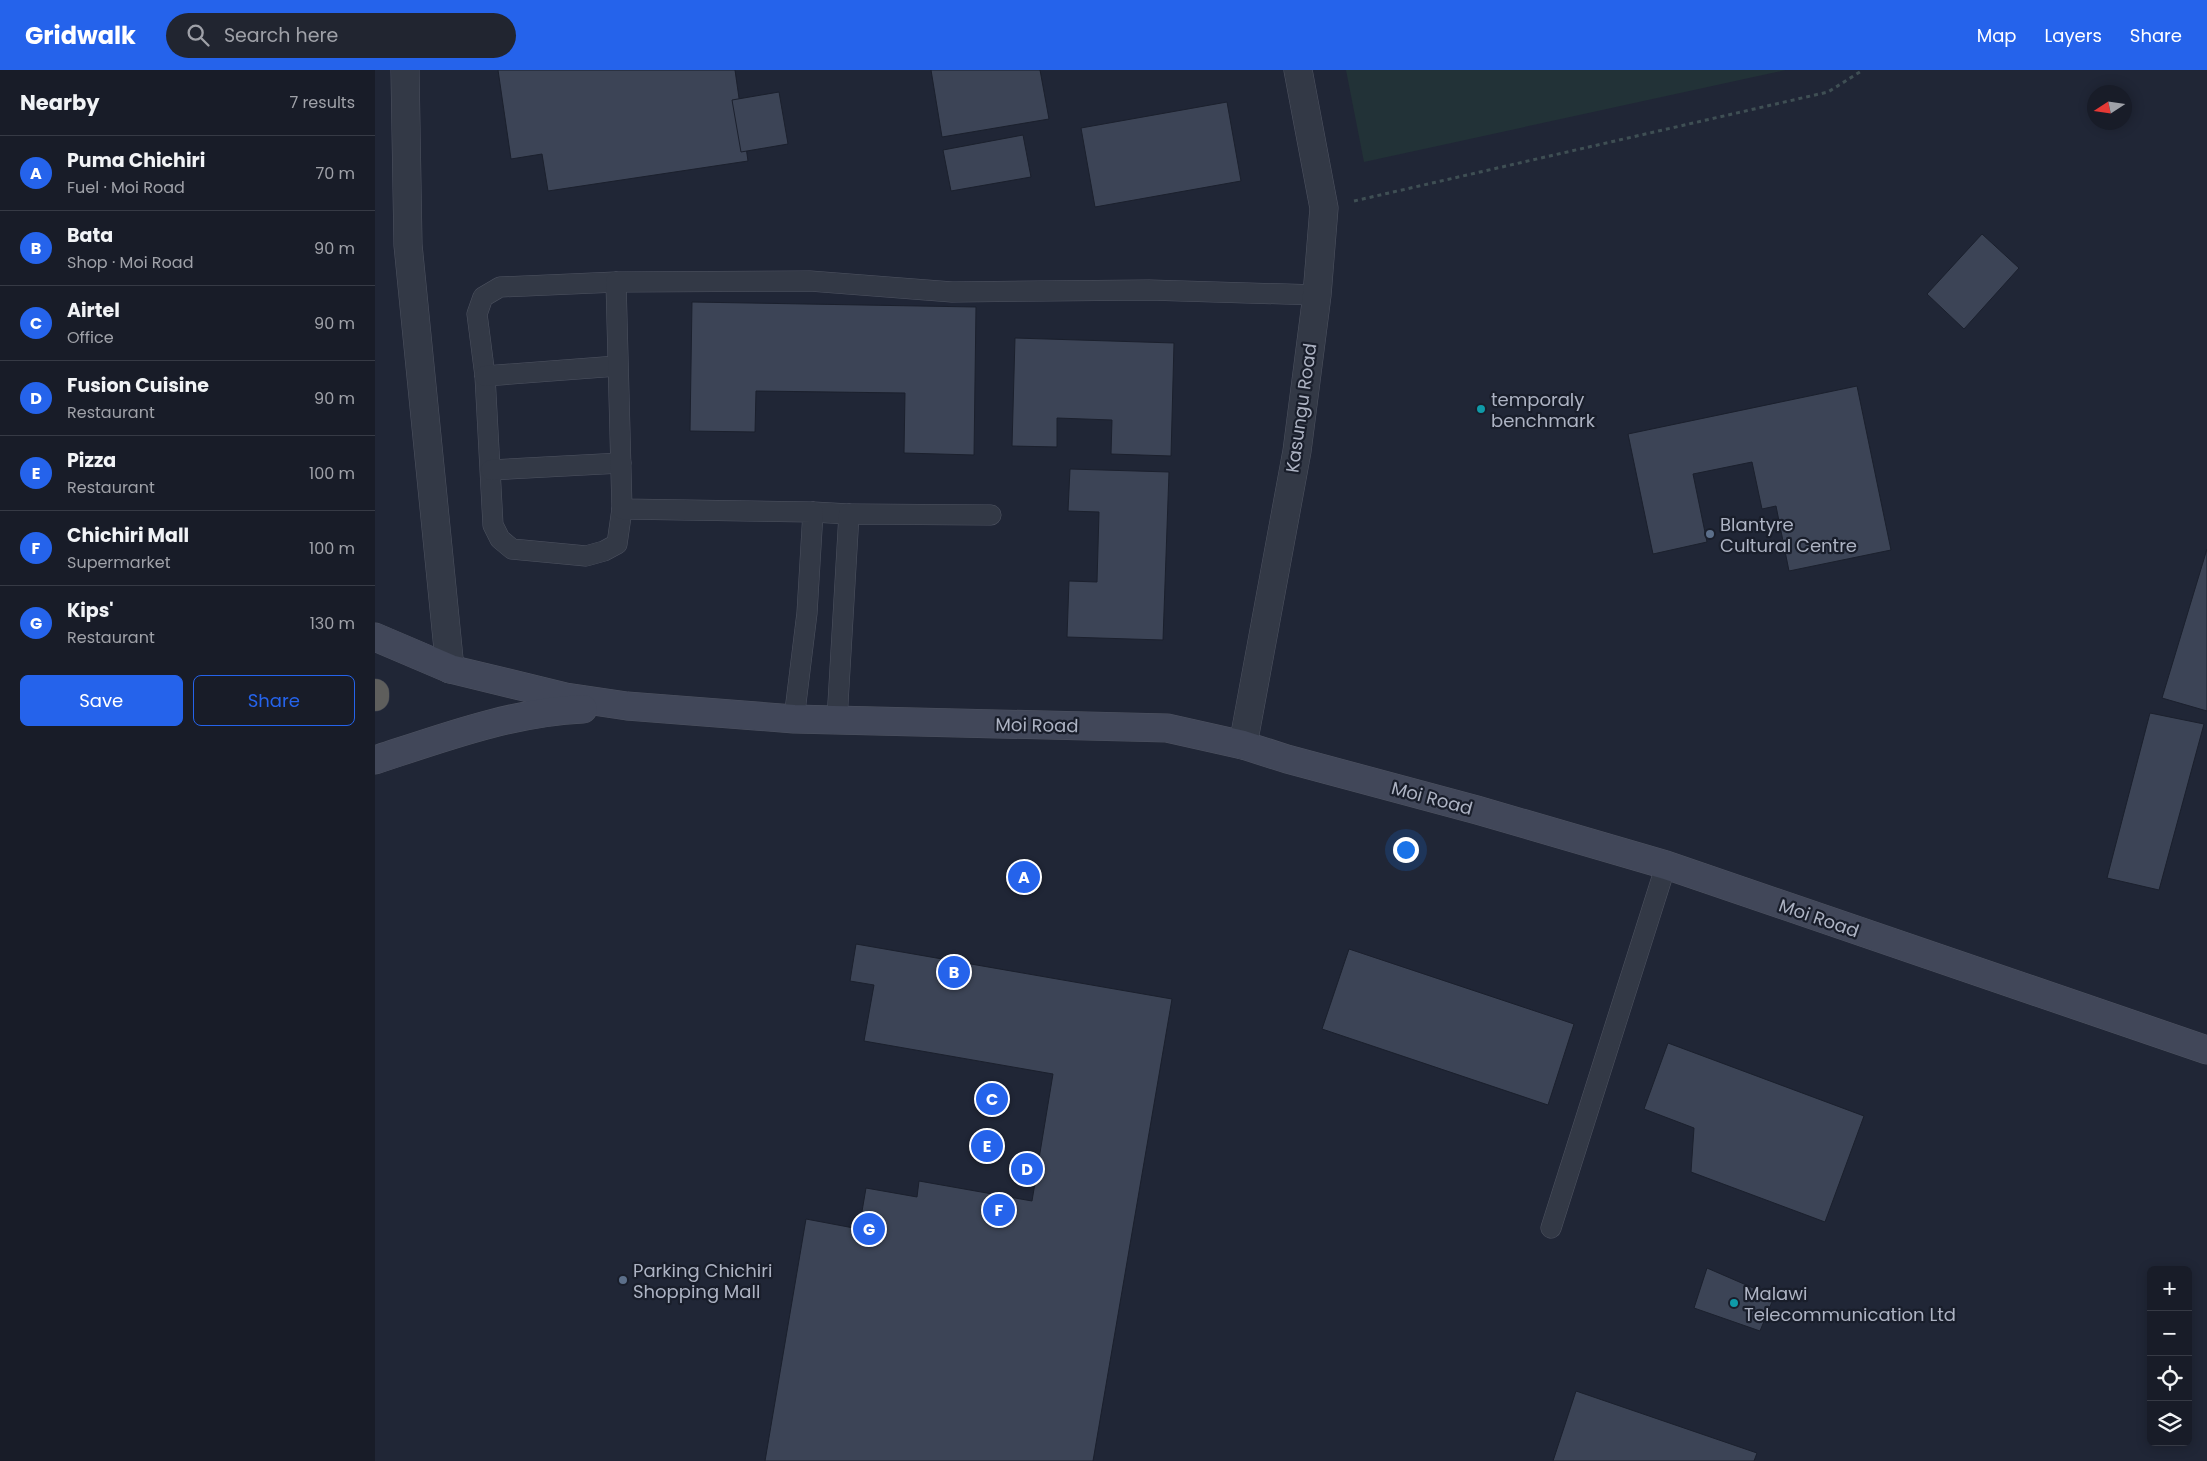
<!DOCTYPE html>
<meta charset="utf-8">
<style>
:root{--surface:#181c28;--page:#212530;--text:#f1f3f6;--muted:#9fa1a8;--line:#363a45;--accent:#2563eb}
body{margin:0;font-family:Poppins,sans-serif;background:var(--page);color:var(--text)}
.controls{position:absolute;right:15px;bottom:15px;display:grid;overflow:hidden;border-radius:8px;box-shadow:0 2px 12px #0003}
.controls button{width:45px;height:45px;display:grid;place-items:center;padding:0;border:0;border-bottom:1px solid var(--line);background:var(--surface);color:var(--text);font:25px sans-serif}
.compass{position:absolute;left:1712px;top:15px;width:45px;height:45px;border-radius:50%;background:var(--surface);box-shadow:0 2px 12px #0003;rotate:258deg}
.you{position:absolute;left:1030px;top:779px;width:18px;height:18px;margin:-12px;border:4px solid #fff;border-radius:50%;background:#1a73e8;box-shadow:0 0 0 8px #1a73e833}
.badge{display:grid;place-items:center;width:32px;height:32px;border-radius:50%;background:var(--accent);color:#fff;font-size:16px;font-weight:700}
.pin{position:absolute;translate:-50% -50%;border:2px solid #fff;box-shadow:0 1px 5px #0006}
.list{margin:0;padding:0;list-style:none}
h2{display:flex;justify-content:space-between;align-items:center;height:65px;margin:0;padding:0 20px;font-size:21px}
h2 small{font-size:16px;font-weight:400;color:var(--muted)}
.list li{display:grid;grid-template-columns:32px 1fr auto;gap:15px;align-items:center;box-sizing:border-box;height:75px;padding:0 20px;border-top:1px solid var(--line)}
.list b{display:block;font-size:19px;white-space:nowrap}
.list p{margin:0;font-size:16px;white-space:nowrap;color:var(--muted)}
.list em{font-size:16px;font-style:normal;color:var(--muted)}
.actions{display:flex;gap:10px;padding:15px 20px}
.actions a{flex:1;padding:11px 0;border:1px solid var(--accent);border-radius:8px;text-align:center;font-size:18px;color:var(--accent)}
.actions .main{background:var(--accent);color:#fff}
.icon{flex:none;width:28px;height:28px;fill:none;stroke:currentColor;stroke-width:2;stroke-linecap:round;stroke-linejoin:round}
.map{position:relative;flex:none;width:1832px;height:1391px;overflow:hidden}
header{display:flex;align-items:center;gap:30px;box-sizing:border-box;height:70px;padding:0 25px;background:var(--accent);color:#fff}
header strong{font-size:24px}
nav{display:flex;gap:28px;margin-inline-start:auto;font-size:18px}
.search{width:350px;height:45px;background:var(--page);display:flex;align-items:center;gap:12px;box-sizing:border-box;padding:0 18px;border-radius:28px;color:var(--muted);font-size:19px}
main{display:flex}
aside{flex:1;background:var(--surface)}
.map>svg:first-child{display:block}
.green{fill:#223237}
.building{fill:#3c4456;stroke:#1b202d}
.lines{fill:none;stroke-linecap:round;stroke-linejoin:round}
.service-casing{stroke:#4e5361;stroke-width:21}
.minor-casing{stroke:#4e5361;stroke-width:29}
.secondary-casing{stroke:#4e5361;stroke-width:29}
.trunk-casing{stroke:#3b404e;stroke-width:29}
.path{stroke:#3f4f54;stroke-width:3;stroke-dasharray:4 4;stroke-linecap:butt}
.service{stroke:#333946;stroke-width:20}
.minor{stroke:#333946;stroke-width:28}
.secondary{stroke:#414759;stroke-width:28}
.trunk{stroke:#5e5e5c;stroke-width:28}
.culture-dot{fill:#0f9aa8;stroke:#191e2b;stroke-width:2}
.service-dot{fill:#5c6f8a;stroke:#191e2b;stroke-width:2}
.labels{text-anchor:middle;dominant-baseline:central;stroke-width:4.5;stroke-linejoin:round;paint-order:stroke}
.poi-label{font-size:18px;fill:#adb3c3;stroke:#191e2b;text-anchor:start}
.street-label{font-size:18px;fill:#adb3c3;stroke:#191e2b}
</style>
<header>
<strong>Gridwalk</strong>
<div class="search"><svg class="icon" aria-label="search" viewBox="0 0 24 24"><circle cx="10" cy="10" r="6"/><path d="M15 15l6 6"/></svg>Search here</div>
<nav><a>Map</a><a>Layers</a><a>Share</a></nav>
</header>
<main>
<aside>
<h2>Nearby<small>7 results</small></h2>
<ul class="list">
<li><span class="badge">A</span><div><b>Puma Chichiri</b><p>Fuel · Moi Road</p></div><em>70 m</em></li>
<li><span class="badge">B</span><div><b>Bata</b><p>Shop · Moi Road</p></div><em>90 m</em></li>
<li><span class="badge">C</span><div><b>Airtel</b><p>Office</p></div><em>90 m</em></li>
<li><span class="badge">D</span><div><b>Fusion Cuisine</b><p>Restaurant</p></div><em>90 m</em></li>
<li><span class="badge">E</span><div><b>Pizza</b><p>Restaurant</p></div><em>100 m</em></li>
<li><span class="badge">F</span><div><b>Chichiri Mall</b><p>Supermarket</p></div><em>100 m</em></li>
<li><span class="badge">G</span><div><b>Kips'</b><p>Restaurant</p></div><em>130 m</em></li>
</ul>
<div class="actions"><a class="main">Save</a><a>Share</a></div>
</aside>
<div class="map">
<svg width="1832" height="1391" viewBox="0 0 1832 1391">
<rect width="100%" height="100%" fill="#202636"/>
<polygon class="green" points="971,0 1411,0 989,92"/>
<g class="building">
<polygon points="123,0 360,0 373,91 173,121 167,84 136,89"/>
<polygon points="556,0 665,0 674,49 567,67"/>
<polygon points="404,22 413,74 366,82 357,30"/>
<polygon points="852,32 866,111 720,137 706,58"/>
<polygon points="648,65 656,107 576,121 568,80"/>
<polygon points="1607,164 1644,198 1589,259 1552,224"/>
<polygon points="317,232 601,237 599,385 529,383 530,323 381,321 380,362 315,361"/>
<polygon points="640,268 799,273 796,386 736,384 737,350 682,348 682,377 637,376"/>
<polygon points="1482,316 1516,480 1414,501 1401,436 1387,439 1377,392 1318,404 1332,472 1278,484 1253,364"/>
<polygon points="695,399 794,402 788,570 692,567 694,511 722,512 724,442 693,441"/>
<polygon points="1832,479 1832,641 1787,628"/>
<polygon points="1775,643 1829,654 1784,820 1732,808"/>
<polygon points="481,874 797,929 718,1391 390,1391 431,1149 484,1159 491,1118 542,1127 544,1111 657,1131 678,1004 489,971 499,915 475,911"/>
<polygon points="974,879 1199,954 1173,1035 947,959"/>
<polygon points="1293,973 1489,1046 1450,1152 1316,1102 1319,1058 1269,1039"/>
<polygon points="1332,1198 1399,1227 1385,1261 1319,1238"/>
<polygon points="1201,1321 1382,1383 1379,1391 1178,1391"/>
</g>
<g class="lines">
<defs>
<g id="service">
<polyline points="241,212 125,217 108,227 102,244 110,306 118,455 125,469 137,479 211,486 229,481 242,474 247,439"/>
<polyline points="110,306 242,296"/>
<polyline points="116,400 246,393"/>
<polyline points="438,442 474,444"/>
<polyline points="419,649 432,543 438,442 247,439 241,212 435,211 577,222 774,220 942,225"/>
<polyline points="462,650 474,444 616,445"/>
<polyline points="1176,1158 1291,795"/>
</g>
<g id="minor">
<polyline points="30,0 33,175 75,599"/>
<polyline points="868,675 922,381 942,225 949,138 923,0"/>
</g>
<g id="secondary">
<polyline points="0,567 75,599 191,627 252,636 419,649 792,658 868,675 912,689 1102,740 1291,795 1832,980"/>
<path d="M0 690C67 668 137 642 208 639"/>
</g>
<polyline id="trunk" points="0,623 0,627"/>
</defs>
<use href="#service" class="service-casing"/>
<use href="#minor" class="minor-casing"/>
<use href="#secondary" class="secondary-casing"/>
<use href="#trunk" class="trunk-casing"/>
<polyline class="path" points="979,131 1453,22 1488,0"/>
<use href="#service" class="service"/>
<use href="#minor" class="minor"/>
<use href="#secondary" class="secondary"/>
<use href="#trunk" class="trunk"/>
</g>
<g class="culture-dot">
<circle cx="1106" cy="339" r="5"/>
<circle cx="1359" cy="1233" r="5"/>
</g>
<g class="service-dot">
<circle cx="1335" cy="464" r="5"/>
<circle cx="248" cy="1210" r="5"/>
</g>
<g class="labels">
<g class="poi-label">
<text x="1116" y="329">temporaly<tspan x="1116" dy="21">benchmark</tspan></text>
<text x="1345" y="454">Blantyre<tspan x="1345" dy="21">Cultural Centre</tspan></text>
<text x="258" y="1200">Parking Chichiri<tspan x="258" dy="21">Shopping Mall</tspan></text>
<text x="1369" y="1223">Malawi<tspan x="1369" dy="21">Telecommunication Ltd</tspan></text>
</g>
<g class="street-label">
<text transform="translate(926 338) rotate(-82)">Kasungu Road</text>
<text transform="translate(662 655) rotate(1)">Moi Road</text>
<text transform="translate(1057 728) rotate(15)">Moi Road</text>
<text transform="translate(1444 848) rotate(19)">Moi Road</text>
</g>
</g>
</svg>
<div class="controls">
<button>+</button>
<button>−</button>
<button><svg class="icon" aria-label="locate" viewBox="0 0 24 24"><circle cx="12" cy="12" r="6"/><path d="M12 2v4M12 18v4M2 12h4M18 12h4"/></svg></button>
<button><svg class="icon" aria-label="layers" viewBox="0 0 24 24"><path d="M12 4l9 5-9 5-9-5zM3 14l9 5 9-5"/></svg></button>
</div>
<svg class="compass" viewBox="-18 -18 36 36"><path d="M0-13l5 13h-10z" fill="#e53935"/><path d="M0 13l5-13h-10z" fill="#9fa1a8"/></svg>
<div class="you"></div>
<div class="pin badge" style="left:649px;top:807px">A</div>
<div class="pin badge" style="left:579px;top:902px">B</div>
<div class="pin badge" style="left:617px;top:1029px">C</div>
<div class="pin badge" style="left:652px;top:1099px">D</div>
<div class="pin badge" style="left:612px;top:1076px">E</div>
<div class="pin badge" style="left:624px;top:1140px">F</div>
<div class="pin badge" style="left:494px;top:1159px">G</div>
</div>
</main>
